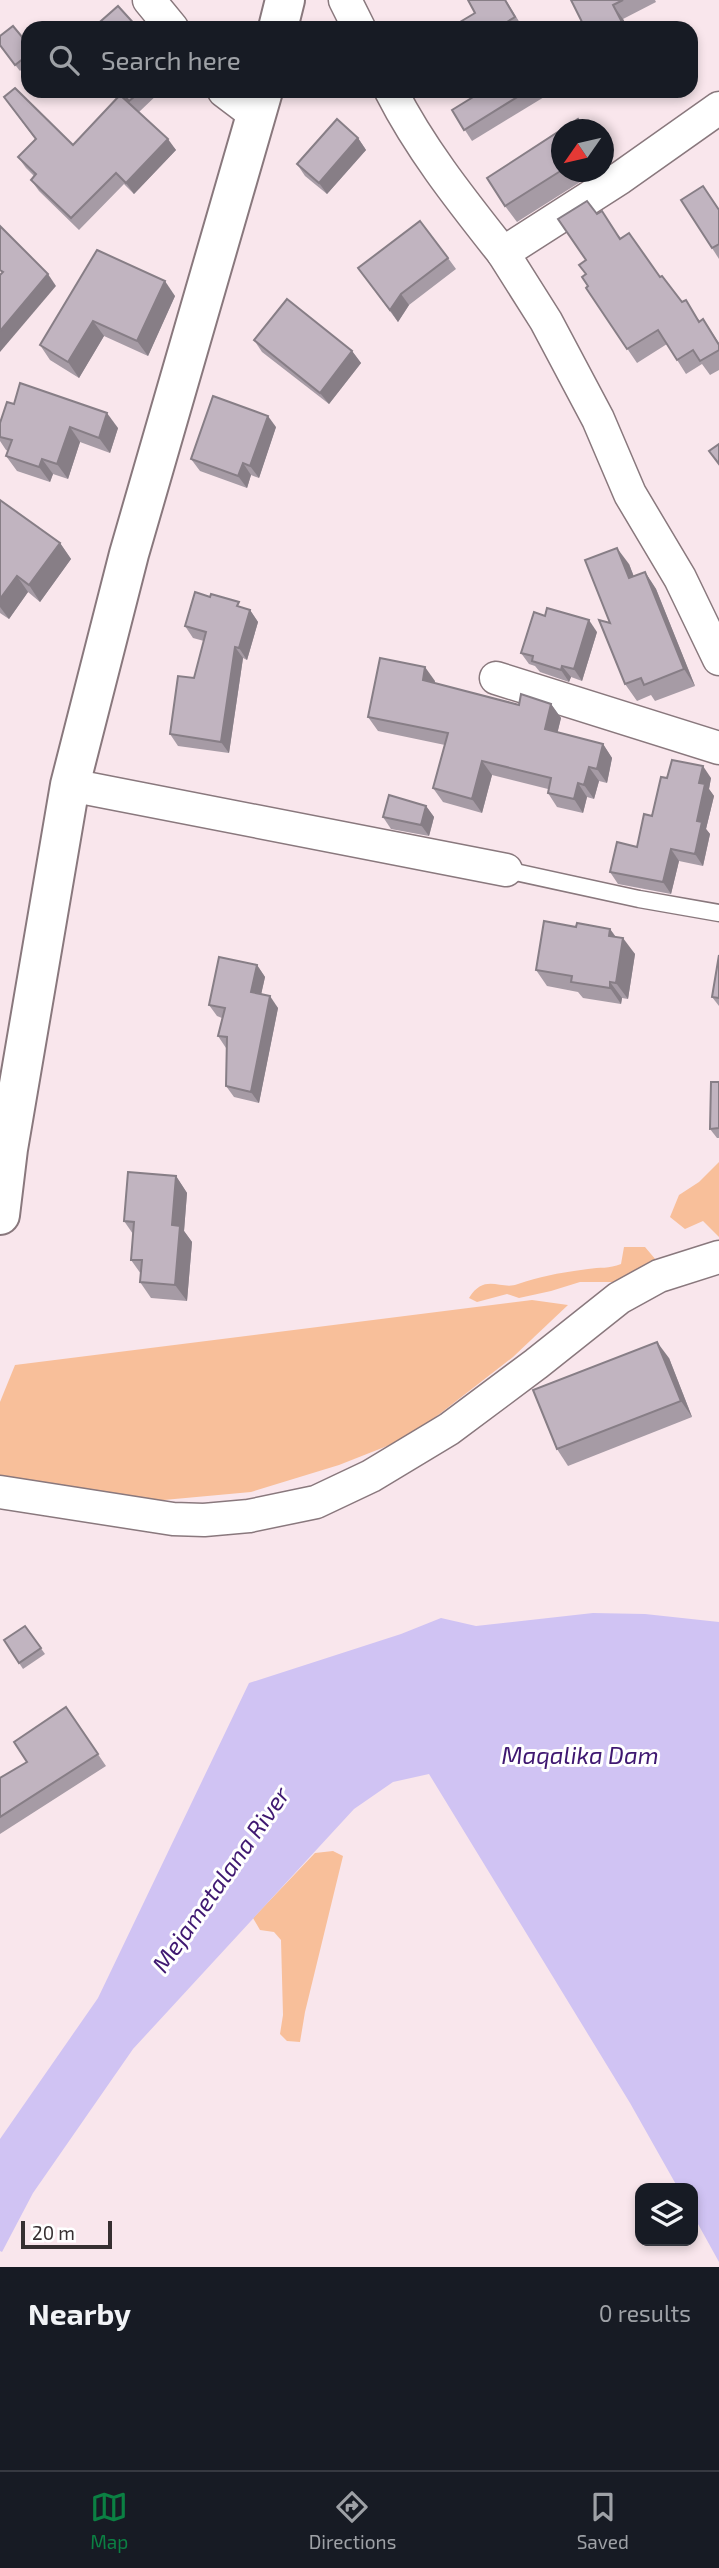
<!DOCTYPE html>
<style>
:root{--surface:#171b24;--page:#242831;--text:#f1f3f6;--muted:#9ea1a6;--line:#363941;--accent:#0b8043}
body{margin:0;font-family:"Exo 2",sans-serif;background:var(--page);color:var(--text)}
.controls{position:absolute;right:21px;bottom:21px;display:grid;overflow:hidden;border-radius:14px;box-shadow:0 4px 10px #0003}
.controls button{width:63px;height:63px;display:grid;place-items:center;padding:0;border:0;border-bottom:2px solid var(--line);background:var(--surface);color:var(--text);font:35px sans-serif}
.compass{position:absolute;left:551px;top:119px;width:63px;height:63px;border-radius:50%;background:var(--surface);box-shadow:0 4px 10px #0003;rotate:236deg}
.scale{position:absolute;left:21px;bottom:18px;width:91px;box-sizing:border-box;padding-left:7px;border:4px solid #362f31;border-top:0;font-size:19px;line-height:24px;white-space:nowrap;color:#362f31;-webkit-text-stroke:5px #fff;paint-order:stroke}
.list{margin:0;padding:0;list-style:none}
h2{display:flex;justify-content:space-between;align-items:center;height:91px;margin:0;padding:0 28px;font-size:30px}
h2 small{font-size:23px;font-weight:400;color:var(--muted)}
.icon{flex:none;width:38px;height:38px;fill:none;stroke:currentColor;stroke-width:2;stroke-linecap:round;stroke-linejoin:round}
.map{position:relative;flex:none;width:719px;height:2267px;overflow:hidden}
.search{position:absolute;background:var(--surface);box-shadow:0 4px 10px #0003;left:21px;right:21px;top:21px;height:77px;display:flex;align-items:center;gap:18px;box-sizing:border-box;padding:0 24px;border-radius:21px;color:var(--muted);font-size:26px}
.sheet{height:203px;background:var(--surface)}
nav{display:flex;justify-content:space-around;align-items:center;box-sizing:border-box;height:98px;border-top:2px solid var(--line);background:var(--surface);font-size:19px;color:var(--muted)}
nav a{display:grid;justify-items:center;gap:4px}
nav .on{color:var(--accent)}
.map>svg:first-child{display:block}
.green{fill:#f8bf9a}
.water{fill:#d0c3f3}
.lines{fill:none;stroke-linecap:round;stroke-linejoin:round}
.lane-casing{stroke:#89787d;stroke-width:19}
.street-casing{stroke:#89787d;stroke-width:35}
.secondary-casing{stroke:#89787d;stroke-width:42}
.lane{stroke:#fff;stroke-width:16}
.street{stroke:#fff;stroke-width:32}
.secondary{stroke:#fff;stroke-width:38}
.wall{fill:#a69ba5}
.shaded-wall{fill:#877e86}
.building{fill:#c1b4c0;stroke:#877e86;stroke-width:2}
.labels{text-anchor:middle;dominant-baseline:central;stroke-width:6;stroke-linejoin:round;paint-order:stroke}
.water-label{font-size:24px;font-style:italic;fill:#3f1871;stroke:#fff}
</style>
<div class="map">
<svg width="719" height="2267" viewBox="0 0 719 2267">
<rect width="100%" height="100%" fill="#f9e6ec"/>
<g class="green">
<polygon points="719,1162 719,1237 703,1221 685,1229 670,1217 679,1195 699,1182"/>
<path d="M624 1247H645L656 1260 635 1282H580L551 1291 519 1298 507 1294 477 1302 469 1298C485 1272 501 1291 518 1284 541 1276 564 1272 588 1269 600 1267 609 1269 621 1264Z"/>
<polygon points="532,1300 568,1305 513,1357 410,1437 339,1465 251,1492 131,1503 0,1483 0,1402 15,1365"/>
<polygon points="333,1851 343,1856 305,2012 300,2042 287,2041 280,2034 283,2015 281,1940 274,1932 260,1930 253,1918 315,1853"/>
</g>
<polygon class="water" points="593,1613 645,1614 719,1622 719,2262 693,2215 693,2188 678,2188 630,2103 429,1774 393,1782 354,1809 133,2049 33,2193 2,2252 0,2251 0,2139 98,1998 249,1683 401,1634 441,1618 476,1626"/>
<g class="lines">
<defs>
<polyline id="lane" points="506,870 639,899 719,913"/>
<g id="street">
<polyline points="149,0 172,28"/>
<polyline points="345,0 359,28"/>
<polyline points="224,91 257,116"/>
<path d="M391 91C421 150 462 201 503 253"/>
<polyline points="719,108 620,178 503,253 546,321 598,419 630,494 680,578 719,659"/>
<polyline points="496,678 719,748"/>
<polyline points="70,785 506,870"/>
<polyline points="0,1492 173,1519 204,1520 249,1516 316,1502 371,1476 449,1429 536,1364 619,1298 659,1276 719,1257"/>
</g>
<g id="secondary">
<polyline points="278,28 285,0"/>
<polyline points="0,1215 8,1149 70,785 129,554 263,91"/>
</g>
</defs>
<use href="#lane" class="lane-casing"/>
<use href="#street" class="street-casing"/>
<use href="#secondary" class="secondary-casing"/>
<use href="#lane" class="lane"/>
<use href="#street" class="street"/>
<use href="#secondary" class="secondary"/>
</g>
<g class="wall">
<polygon points="468,0 506,0 523,28 450,28 475,13"/>
<polygon points="571,0 655,0 656,2 623,19 628,28 585,28"/>
<polygon points="28,44 28,64 20,71 0,46"/>
<polygon points="118,91 161,91 139,112 176,150 134,194 124,184 79,230 39,191 31,180 34,176 26,168 18,157 35,139 4,97 73,145 128,103"/>
<polygon points="483,91 554,91 472,141 452,110"/>
<polygon points="562,130 562,172 596,172 517,222 505,206"/>
<polygon points="358,138 366,150 327,194 305,176 297,164"/>
<polygon points="604,157 608,164 604,167"/>
<polygon points="703,186 719,209 719,259 712,248"/>
<polygon points="597,214 660,277 700,321 703,319 719,343 719,370 710,375 702,364 686,374 667,344 637,363 586,288 588,286 586,274"/>
<polygon points="97,250 175,296 148,356 104,336 79,378 50,360 40,345"/>
<polygon points="448,258 456,269 409,305 398,322 358,268"/>
<polygon points="254,340 352,351 361,363 329,404 262,352"/>
<polygon points="14,404 118,428 110,453 80,442 68,479 53,474 50,482 17,471 6,456 8,451 6,450 0,441 0,423"/>
<polygon points="276,427 259,478 251,475 247,488 200,471 191,459"/>
<polygon points="0,500 60,543 71,559 40,602 28,592 9,619 0,613"/>
<polygon points="629,564 634,577 645,572 656,589 695,686 655,701 651,695 637,701 625,684 610,623"/>
<polygon points="243,608 250,610 258,622 247,660 243,658 229,753 178,746 170,734 194,678 204,641 193,638 185,626"/>
<polygon points="597,632 582,681 571,677 569,682 540,672 535,666 529,664 521,653"/>
<polygon points="435,681 435,683 519,705 551,704 561,718 557,733 603,744 612,758 607,783 599,781 594,799 587,797 583,813 557,807 548,793 548,789 492,775 482,813 443,802 433,788 445,745 378,731 368,717"/>
<polygon points="667,778 711,778 709,789 714,796 706,829 710,834 703,866 679,861 671,894 618,884 610,872 637,847 652,816"/>
<polygon points="426,806 434,817 429,836 391,829 383,817"/>
<polygon points="576,927 610,929 616,937 635,954 628,999 622,998 621,1004 583,998 578,992 547,986 536,970"/>
<polygon points="719,955 719,1006 712,997"/>
<polygon points="257,965 265,977 261,994 278,1008 259,1103 234,1097 226,1086 226,1048 218,1036 222,1018 217,1016 209,1005"/>
<polygon points="719,1082 719,1138 717,1138 710,1129"/>
<polygon points="176,1176 187,1193 184,1231 192,1242 187,1301 151,1298 140,1282 141,1274 131,1260 133,1234 124,1221"/>
<polygon points="669,1358 692,1417 568,1466 557,1449"/>
<polygon points="25,1626 45,1654 23,1669 4,1640"/>
<polygon points="66,1707 106,1766 0,1834 0,1778 27,1762"/>
</g>
<g class="shaded-wall">
<polygon points="613,5 623,19 628,28 625,28"/>
<polygon points="358,138 366,150 327,194 319,183"/>
<polygon points="168,139 176,150 134,194 126,183"/>
<polygon points="48,274 56,286 0,352 0,331"/>
<polygon points="165,281 175,296 148,356 137,341"/>
<polygon points="401,294 409,305 398,322 390,310"/>
<polygon points="93,321 104,336 79,378 68,362"/>
<polygon points="352,351 361,363 329,404 320,393"/>
<polygon points="107,413 118,428 110,453 99,438"/>
<polygon points="268,416 276,427 259,478 250,466"/>
<polygon points="70,427 80,442 68,479 57,464"/>
<polygon points="42,459 53,474 50,482 39,467"/>
<polygon points="243,463 251,475 247,488 238,476"/>
<polygon points="60,543 71,559 40,602 29,585"/>
<polygon points="617,548 629,564 641,595 629,578"/>
<polygon points="645,572 656,589 695,686 684,669"/>
<polygon points="17,576 28,592 9,619 0,607 0,599"/>
<polygon points="250,610 258,622 247,660 239,648"/>
<polygon points="589,620 597,632 582,681 574,669"/>
<polygon points="235,647 243,658 229,753 221,742"/>
<polygon points="562,666 571,677 569,682 561,670"/>
<polygon points="425,667 435,681 432,694 423,680"/>
<polygon points="551,704 561,718 555,743 545,729"/>
<polygon points="603,744 612,758 607,783 597,769"/>
<polygon points="482,761 492,775 482,813 472,799"/>
<polygon points="703,766 711,778 709,789 714,796 706,829 710,834 703,866 695,854 699,783"/>
<polygon points="589,767 599,781 594,799 584,785"/>
<polygon points="578,783 587,797 583,813 574,799"/>
<polygon points="426,806 434,817 429,836 421,825"/>
<polygon points="671,849 679,861 671,894 663,882"/>
<polygon points="610,929 621,945 609,936"/>
<polygon points="623,938 635,954 628,999 616,983"/>
<polygon points="257,965 265,977 259,1004 251,992"/>
<polygon points="610,982 622,998 621,1004 610,988"/>
<polygon points="270,996 278,1008 259,1103 251,1092"/>
<polygon points="176,1176 187,1193 184,1231 192,1242 187,1301 175,1285 172,1225"/>
<polygon points="657,1342 669,1358 692,1417 681,1401"/>
</g>
<g class="building">
<polygon points="468,0 505,0 515,17 497,28 450,28 475,13"/>
<polygon points="571,0 623,0 613,5 625,28 585,28"/>
<polygon points="118,6 138,28 93,28"/>
<polygon points="13,26 28,44 28,55 15,65 0,45 0,36"/>
<polygon points="15,88 73,145 120,95 168,139 126,183 116,173 71,218 31,180 36,174 18,157 36,139 4,97"/>
<polygon points="120,91 141,91 129,101"/>
<polygon points="483,91 527,91 464,130 452,110"/>
<polygon points="337,119 358,138 319,183 297,164"/>
<polygon points="578,119 585,130 562,130 562,170 505,206 487,178"/>
<polygon points="703,186 719,210 719,244 712,248 681,200"/>
<polygon points="587,201 597,214 602,211 620,239 629,233 660,277 662,276 682,302 686,300 699,322 703,319 719,345 719,350 700,361 693,350 677,360 658,330 627,349 586,288 588,286 582,277 586,274 579,265 586,260 558,219"/>
<polygon points="420,221 448,258 401,294 390,310 358,268"/>
<polygon points="0,226 48,274 0,331 0,275 3,272 0,270"/>
<polygon points="97,250 165,281 137,341 93,321 68,362 40,345"/>
<polygon points="287,299 352,351 320,393 254,340"/>
<polygon points="20,383 107,413 99,438 70,427 57,464 42,459 39,467 6,456 12,440 0,437 0,423 7,402 14,404"/>
<polygon points="213,396 268,416 250,466 243,463 238,476 191,459"/>
<polygon points="719,444 719,464 709,451"/>
<polygon points="0,500 60,543 29,585 17,576 0,599"/>
<polygon points="617,548 629,578 645,572 684,669 644,685 641,678 625,684 599,620 610,623 585,560"/>
<polygon points="195,592 210,597 211,594 239,602 237,606 250,610 239,648 235,647 221,742 170,734 178,676 194,678 206,632 185,626"/>
<polygon points="547,608 589,620 574,669 562,666 561,670 532,661 533,656 521,653 534,612 545,616"/>
<polygon points="380,658 425,667 423,680 519,705 521,694 551,704 545,729 603,744 597,769 589,767 584,785 578,783 574,799 548,793 551,778 482,761 472,799 433,788 448,733 368,717"/>
<polygon points="672,760 703,766 699,783 705,784 697,821 702,822 695,854 671,849 663,882 610,872 617,842 637,847 644,814 652,816 661,777 667,778"/>
<polygon points="389,795 426,806 421,825 383,817"/>
<polygon points="544,921 576,927 577,923 610,929 609,936 623,938 616,983 610,982 610,988 571,982 572,976 536,970"/>
<polygon points="719,955 719,998 712,997"/>
<polygon points="219,957 257,965 251,992 270,996 251,1092 226,1086 227,1037 218,1036 225,1008 209,1005"/>
<polygon points="711,1082 719,1082 719,1128 710,1129"/>
<polygon points="128,1172 176,1176 172,1225 180,1226 175,1285 140,1282 142,1260 131,1260 134,1222 124,1221"/>
<polygon points="657,1342 681,1401 557,1449 533,1390"/>
<polygon points="25,1626 41,1648 19,1663 4,1640"/>
<polygon points="66,1707 98,1754 0,1817 0,1778 27,1762 14,1742"/>
</g>
<g class="labels">
<g class="water-label">
<text x="580" y="1754">Maqalika Dam</text>
<text transform="translate(220 1879) rotate(-55)">Mejametalana River</text>
</g>
</g>
</svg>
<div class="controls">
<button><svg class="icon" aria-label="layers" viewBox="0 0 24 24"><path d="M12 4l9 5-9 5-9-5zM3 14l9 5 9-5"/></svg></button>
</div>
<svg class="compass" viewBox="-18 -18 36 36"><path d="M0-13l5 13h-10z" fill="#e53935"/><path d="M0 13l5-13h-10z" fill="#9ea1a6"/></svg>
<div class="scale">20 m</div>
<div class="search"><svg class="icon" aria-label="search" viewBox="0 0 24 24"><circle cx="10" cy="10" r="6"/><path d="M15 15l6 6"/></svg>Search here</div>
</div>
<section class="sheet">
<h2>Nearby<small>0 results</small></h2>
<ul class="list">
</ul>
</section>
<nav>
<a class="on"><svg class="icon" aria-label="map" viewBox="0 0 24 24"><path d="M3 6l6-2 6 2 6-2v14l-6 2-6-2-6 2zM9 4v14M15 6v14"/></svg>Map</a>
<a><svg class="icon" aria-label="directions" viewBox="0 0 24 24"><path d="M12 3l9 9-9 9-9-9zM9 14v-3h6M13 9l2 2-2 2"/></svg>Directions</a>
<a><svg class="icon" aria-label="saved" viewBox="0 0 24 24"><path d="M7 4h10v16l-5-4-5 4z"/></svg>Saved</a>
</nav>
